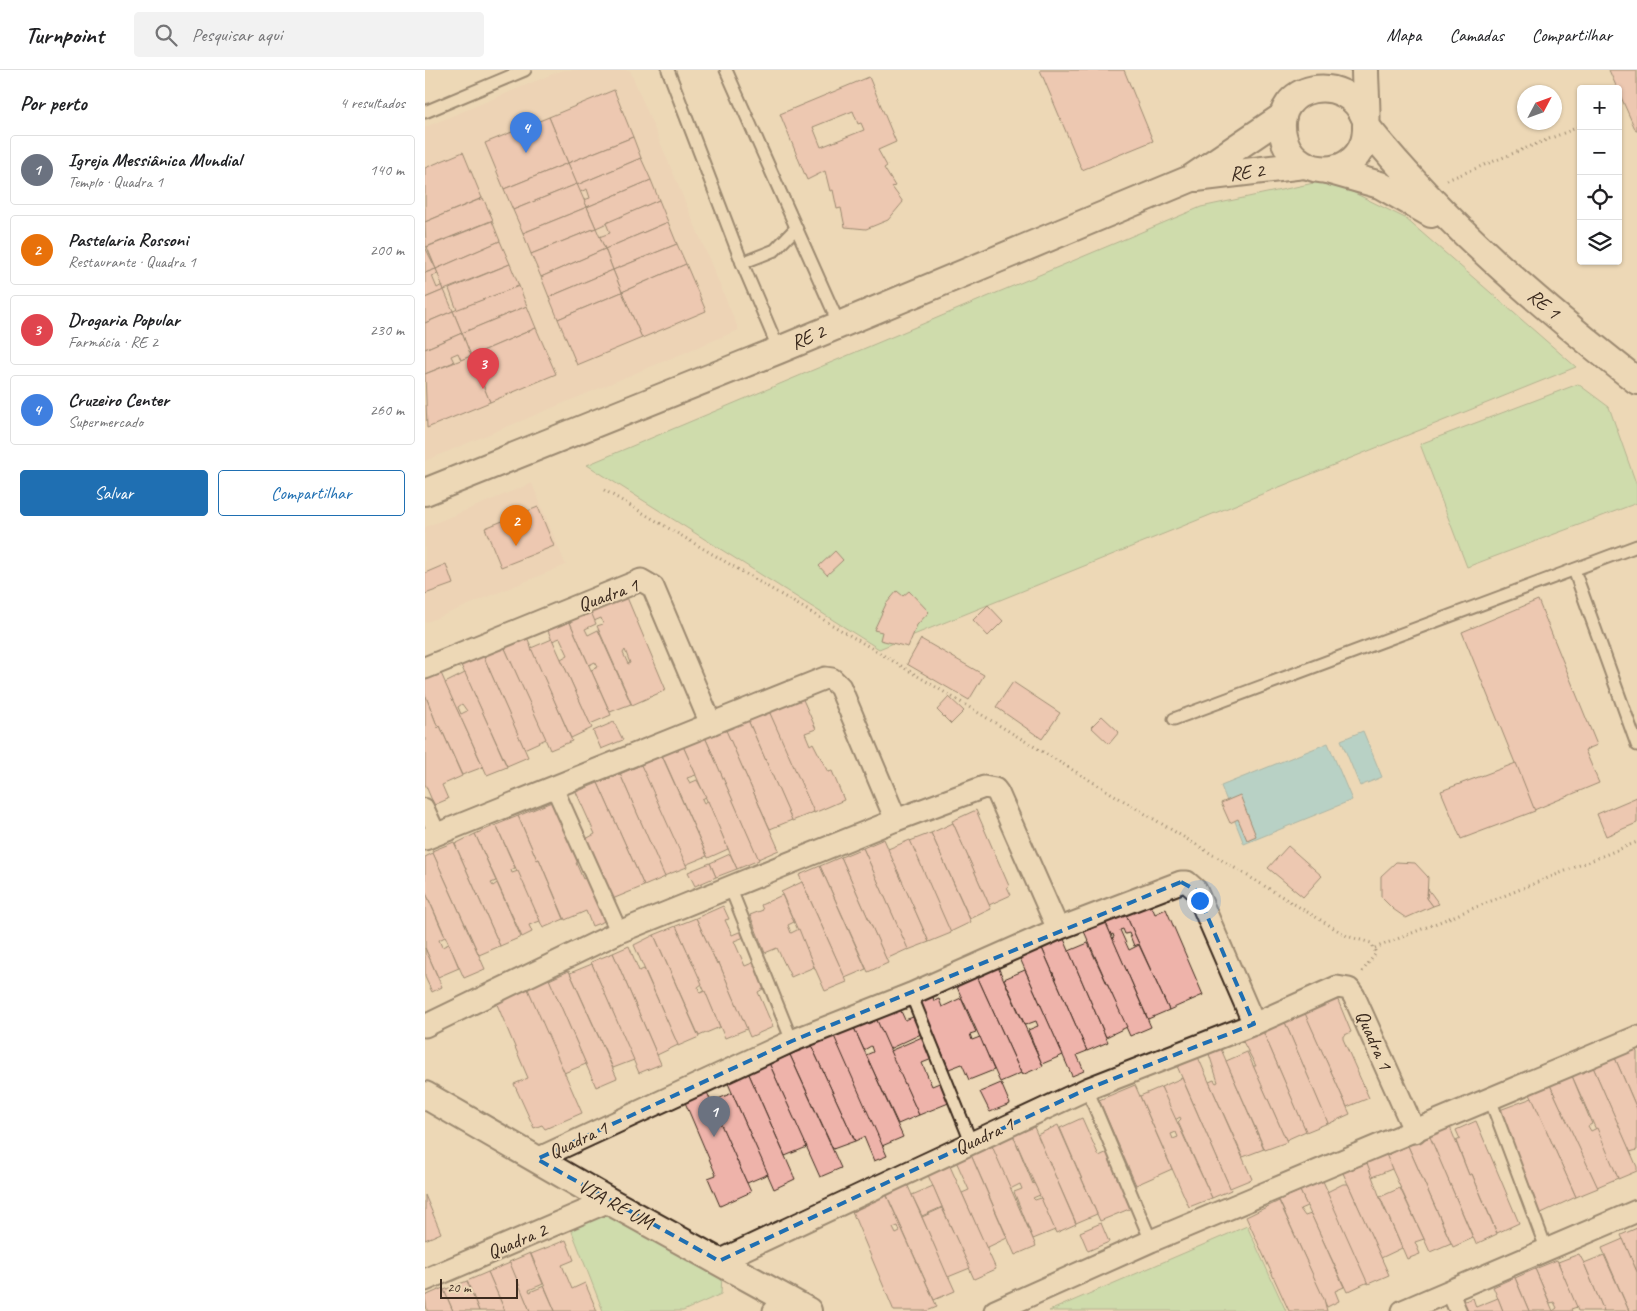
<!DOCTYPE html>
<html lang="pt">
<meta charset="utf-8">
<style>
:root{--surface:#fff;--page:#f2f2f2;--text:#202124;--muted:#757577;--line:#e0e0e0;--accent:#1f6fb2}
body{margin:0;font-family:Caveat,sans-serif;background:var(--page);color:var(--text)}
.controls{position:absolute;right:15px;top:15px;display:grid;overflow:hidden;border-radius:5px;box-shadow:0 1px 4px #0004}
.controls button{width:45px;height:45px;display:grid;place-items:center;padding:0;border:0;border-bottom:1px solid var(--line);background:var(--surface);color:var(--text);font:25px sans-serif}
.compass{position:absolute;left:1092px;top:15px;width:45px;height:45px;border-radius:50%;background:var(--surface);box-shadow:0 1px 4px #0004;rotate:49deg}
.scale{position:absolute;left:15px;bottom:12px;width:78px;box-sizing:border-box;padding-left:5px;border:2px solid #3b2a1e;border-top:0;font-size:14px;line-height:18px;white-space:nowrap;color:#3b2a1e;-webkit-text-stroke:4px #edd8b7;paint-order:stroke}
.you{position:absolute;left:774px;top:830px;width:18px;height:18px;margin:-12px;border:4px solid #fff;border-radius:50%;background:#1a73e8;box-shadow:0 0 0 8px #1a73e833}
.badge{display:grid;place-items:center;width:32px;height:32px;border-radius:50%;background:var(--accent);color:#fff;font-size:16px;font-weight:700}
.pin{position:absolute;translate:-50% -41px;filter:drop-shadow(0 1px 2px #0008)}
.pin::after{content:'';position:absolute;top:26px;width:18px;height:15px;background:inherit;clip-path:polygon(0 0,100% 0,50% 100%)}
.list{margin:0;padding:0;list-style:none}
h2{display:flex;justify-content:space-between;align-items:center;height:65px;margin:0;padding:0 20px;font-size:21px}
h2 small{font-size:16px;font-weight:400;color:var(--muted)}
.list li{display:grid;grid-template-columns:32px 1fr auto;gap:15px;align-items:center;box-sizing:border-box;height:70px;margin:0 10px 10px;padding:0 10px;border:1px solid var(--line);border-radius:5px}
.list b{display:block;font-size:19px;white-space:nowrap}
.list p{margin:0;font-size:16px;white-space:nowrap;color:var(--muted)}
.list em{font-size:16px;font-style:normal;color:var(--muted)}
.actions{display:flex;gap:10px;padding:15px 20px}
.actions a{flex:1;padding:11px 0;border:1px solid var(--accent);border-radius:5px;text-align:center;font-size:18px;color:var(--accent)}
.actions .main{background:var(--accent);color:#fff}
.icon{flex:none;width:28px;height:28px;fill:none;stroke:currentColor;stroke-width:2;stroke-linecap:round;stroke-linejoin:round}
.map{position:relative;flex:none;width:1212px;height:1241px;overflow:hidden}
header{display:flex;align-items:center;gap:30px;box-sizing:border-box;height:70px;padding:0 25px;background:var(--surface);border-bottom:1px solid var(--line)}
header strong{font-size:24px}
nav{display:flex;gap:28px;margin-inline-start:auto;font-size:18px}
.search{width:350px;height:45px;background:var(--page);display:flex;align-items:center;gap:12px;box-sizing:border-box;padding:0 18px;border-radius:5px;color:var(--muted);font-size:19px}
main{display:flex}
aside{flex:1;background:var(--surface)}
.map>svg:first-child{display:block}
.built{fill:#edcdb3}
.green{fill:#aadfa1;stroke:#728460}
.water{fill:#79c8d7;stroke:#60898d}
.building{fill:#eeb3aa;stroke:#3b2a1e;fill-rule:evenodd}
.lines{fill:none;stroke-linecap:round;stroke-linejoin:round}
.service-casing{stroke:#3b2a1e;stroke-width:15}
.pedestrian-casing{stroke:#3b2a1e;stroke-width:20}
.minor-casing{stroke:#3b2a1e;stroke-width:25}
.tertiary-casing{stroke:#3b2a1e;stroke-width:30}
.path{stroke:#3b2a1e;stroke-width:3;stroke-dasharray:1 4;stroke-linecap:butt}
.service{stroke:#edd8b7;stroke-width:11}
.pedestrian{stroke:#edd8b7;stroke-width:16}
.minor{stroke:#edd8b7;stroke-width:21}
.tertiary{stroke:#edd8b7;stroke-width:26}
.marked{fill:none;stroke:#1f6fb2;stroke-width:4;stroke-dasharray:10 6;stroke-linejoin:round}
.labels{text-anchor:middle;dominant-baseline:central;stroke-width:4;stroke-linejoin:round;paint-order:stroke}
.street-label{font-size:20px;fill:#3b2a1e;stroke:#edd8b7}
</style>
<header>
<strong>Turnpoint</strong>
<div class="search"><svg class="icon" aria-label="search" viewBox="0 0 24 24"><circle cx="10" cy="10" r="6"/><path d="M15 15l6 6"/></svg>Pesquisar aqui</div>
<nav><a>Mapa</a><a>Camadas</a><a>Compartilhar</a></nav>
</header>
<main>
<aside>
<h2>Por perto<small>4 resultados</small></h2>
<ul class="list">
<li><span class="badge" style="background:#6b7280">1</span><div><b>Igreja Messiânica Mundial</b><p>Templo · Quadra 1</p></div><em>140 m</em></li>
<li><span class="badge" style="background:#e8710a">2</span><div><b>Pastelaria Rossoni</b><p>Restaurante · Quadra 1</p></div><em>200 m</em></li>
<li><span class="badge" style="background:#e0444e">3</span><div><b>Drogaria Popular</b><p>Farmácia · RE 2</p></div><em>230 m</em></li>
<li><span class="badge" style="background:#3f7fe0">4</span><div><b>Cruzeiro Center</b><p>Supermercado</p></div><em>260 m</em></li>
</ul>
<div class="actions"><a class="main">Salvar</a><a>Compartilhar</a></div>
</aside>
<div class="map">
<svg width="1212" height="1241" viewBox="0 0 1212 1241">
<rect width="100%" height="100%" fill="#edd8b7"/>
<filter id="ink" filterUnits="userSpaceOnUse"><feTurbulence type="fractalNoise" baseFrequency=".02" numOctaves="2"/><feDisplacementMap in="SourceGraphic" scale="10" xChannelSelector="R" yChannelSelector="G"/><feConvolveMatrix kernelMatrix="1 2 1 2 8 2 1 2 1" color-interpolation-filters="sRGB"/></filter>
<g filter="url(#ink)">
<g class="built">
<polygon points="137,0 205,0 314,260 0,391 0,57"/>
<polygon points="107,413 141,495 0,553 0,457"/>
</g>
<g class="green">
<polygon points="903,110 980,148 1151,297 454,579 162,395 776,137"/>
<polygon points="1153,314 1184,337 1212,416 1212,433 1042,497 995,374"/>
<polygon points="179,1141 297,1205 296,1224 258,1241 178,1241 144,1154"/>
<polygon points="822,1156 861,1241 624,1241"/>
</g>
<g class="water">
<polygon points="938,661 957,707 935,716 916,670"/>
<polygon points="903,673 927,730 819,774 796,716"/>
</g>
<g class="building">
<polygon points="615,0 699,0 728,71 657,100"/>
<polygon points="1184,0 1212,0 1212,61 1211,61"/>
<path d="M444 7 471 72 453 80 462 96 459 98 470 116 467 117 478 132 463 150 441 159 420 157 416 138 412 139 408 120 405 121 400 101 382 110 355 44ZM428 41 433 54 436 53 439 60 396 77 388 57Z"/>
<polygon points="189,20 208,67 143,93 124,47"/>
<polygon points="124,47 143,93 79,119 60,73"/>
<polygon points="208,67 216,88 152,115 143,93"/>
<polygon points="38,82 57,128 0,152 0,98"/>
<polygon points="216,88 226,110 162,137 159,130 165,128 162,119 155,122 152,115"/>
<polygon points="143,93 152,114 88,140 79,119"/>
<polygon points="226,110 234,130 171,158 162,137"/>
<polygon points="152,114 162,137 98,163 88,140"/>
<polygon points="58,128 68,150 1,177 0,152"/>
<polygon points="234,130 243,152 180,179 174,167 185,163 181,153"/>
<polygon points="162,137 171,158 106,184 98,163"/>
<polygon points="67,151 75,171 11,199 2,177"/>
<polygon points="243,152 252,174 188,200 180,179"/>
<polygon points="171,158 180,179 116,207 106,184"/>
<polygon points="75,171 85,194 19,220 11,199"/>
<polygon points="252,174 261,194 197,222 188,200"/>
<polygon points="0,177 11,199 0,203"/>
<polygon points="180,179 188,200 124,227 116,207"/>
<polygon points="85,194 94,216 32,240 24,219"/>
<polygon points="261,194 281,241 217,268 197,222"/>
<polygon points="11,199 13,204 7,206 12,218 17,215 19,220 0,228 0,203"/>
<polygon points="188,200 197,222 133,249 124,227"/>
<polygon points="94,216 102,236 37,263 28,241"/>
<polygon points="19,220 28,241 0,253 0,228"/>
<polygon points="197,222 217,268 152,295 133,249"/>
<polygon points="102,236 111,258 46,286 37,263"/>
<polygon points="28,241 37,263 0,279 0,253"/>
<polygon points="111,258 131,304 65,332 46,286"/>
<polygon points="37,263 46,286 36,290 33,283 26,286 29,292 0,304 0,279"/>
<polygon points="46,286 65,332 2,358 0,304"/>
<polygon points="113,437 129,476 76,497 60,458"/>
<polygon points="410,481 418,490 402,505 394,496"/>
<polygon points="21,494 28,514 0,524 0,503"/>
<polygon points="472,521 478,526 484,521 504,542 492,555 483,577 455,570 457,562 449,560 461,534"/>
<path d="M201 525 241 620 207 635 172 556 178 554 176 548 169 551 164 538ZM200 580 205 593 203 594 198 583Z"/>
<polygon points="1113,530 1172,675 1160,680 1174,713 1109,740 1037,562"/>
<polygon points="563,535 578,551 563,566 548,550"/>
<polygon points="164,537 171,554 160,559 163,565 173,560 206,634 185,642 166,600 173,597 170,592 164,595 142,546"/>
<polygon points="142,546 186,645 165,654 136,589 143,585 135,568 127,571 121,555"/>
<polygon points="101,565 147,671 125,680 78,574"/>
<polygon points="127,569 167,658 146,668 106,578"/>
<polygon points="496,569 559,605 544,630 482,594"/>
<polygon points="78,574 121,669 99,679 57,583"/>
<polygon points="57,583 103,687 82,696 35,593"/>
<polygon points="15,601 58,697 37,705 15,656 13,658 0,624 0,608"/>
<path d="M40 603 82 697 62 705 20 613ZM37 634 42 641 36 644 33 637Z"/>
<polygon points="588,612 635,643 617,669 571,637"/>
<polygon points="0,624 13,658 15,656 37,706 17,715 23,729 9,735 0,714"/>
<polygon points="376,625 391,659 380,663 385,675 388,673 403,702 407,701 419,730 389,743 342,638"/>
<polygon points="524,627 539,641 526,654 512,640"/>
<polygon points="344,641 389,742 367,751 323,650"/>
<polygon points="677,646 694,662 684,674 666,657"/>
<polygon points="323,650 367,750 345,759 300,659"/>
<polygon points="189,652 198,670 176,679 168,661"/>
<polygon points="300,658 354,780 333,789 280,667"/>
<polygon points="280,667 334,790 312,799 258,676"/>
<polygon points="258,676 271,705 262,708 265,713 272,710 281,727 277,729 279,733 283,731 303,779 283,788 237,685"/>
<polygon points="237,686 282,786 260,795 215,695"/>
<polygon points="1091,693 1110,741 1036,769 1016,721"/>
<polygon points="216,695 262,797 239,806 195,704"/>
<polygon points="195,704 240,807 219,816 173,713"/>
<polygon points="173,713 219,816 185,830 159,770 170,764 151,722"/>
<polygon points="815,725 831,766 822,770 813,749 805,753 796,733"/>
<polygon points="1212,727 1212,753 1181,766 1172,744"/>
<polygon points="129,731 155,791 151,793 158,809 162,807 180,851 167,856 161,841 140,850 114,789 112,790 93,746"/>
<polygon points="551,740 584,816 582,817 586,825 564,835 527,751"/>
<polygon points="93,746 112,790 114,789 139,849 118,858 71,755"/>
<polygon points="528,753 566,839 545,849 506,763"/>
<polygon points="71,755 90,798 86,800 87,803 93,801 115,851 104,855 107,862 97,867 50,764"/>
<polygon points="506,763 546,852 525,862 485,771"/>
<polygon points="50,764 71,811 66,813 68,816 72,813 96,867 75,876 30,774"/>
<polygon points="459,769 504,872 483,880 438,778"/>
<polygon points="485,770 526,863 504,872 463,779"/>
<polygon points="29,772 75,876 54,885 7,781"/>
<polygon points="863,776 897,806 878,827 843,798"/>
<polygon points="438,778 483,879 461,889 416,787"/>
<polygon points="8,783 60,899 39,908 0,821 0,787"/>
<polygon points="305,784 312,799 291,807 285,793"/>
<polygon points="416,787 463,893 443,902 395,796"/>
<polygon points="971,792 990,793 1003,807 1002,828 1008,836 981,848 968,839 956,827 956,806"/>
<polygon points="285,793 291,807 270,816 263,802"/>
<polygon points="395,796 441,899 420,908 374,805"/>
<polygon points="377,812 422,912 400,921 356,822"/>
<polygon points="1003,819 1014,834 1008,836 1002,828"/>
<polygon points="0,821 20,867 14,870 17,877 24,874 34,898 13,907 0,878"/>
<polygon points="357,825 369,852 363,855 366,863 374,859 389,897 366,907 352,878 340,883 325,845 338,840 336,835"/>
<polygon points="725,832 730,844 741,839 778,925 744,940 700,843"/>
<polygon points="298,836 304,849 300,850 307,865 319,860 322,866 309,871 320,896 332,891 343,916 333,922 348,957 325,967 294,893 291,892 271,848"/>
<polygon points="700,843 714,874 709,876 704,863 700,864 698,859 695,860 704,880 714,875 744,940 723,949 687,868 689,867 688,864 686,865 680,851"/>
<polygon points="271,848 292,894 294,893 322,959 300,968 251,856"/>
<polygon points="680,851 726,957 705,966 658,859"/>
<polygon points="251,856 277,914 273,917 275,923 280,921 295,957 274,966 229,865"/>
<polygon points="229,865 274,967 253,976 209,875"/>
<polygon points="639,869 683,972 662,981 617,878"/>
<polygon points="663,873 702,957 681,967 644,881"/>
<polygon points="204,876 214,901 219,899 253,975 232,985 188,883"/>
<polygon points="616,876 662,981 652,985 659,1001 647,1006 594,886"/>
<polygon points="0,878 17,917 7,922 0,907"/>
<polygon points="188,883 236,994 214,1003 166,892"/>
<polygon points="167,894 209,990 188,998 145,903"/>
<polygon points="573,897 618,996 597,1005 552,906"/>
<polygon points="600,900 638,985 617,994 603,960 613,956 611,951 600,955 579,909"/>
<polygon points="144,901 192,1008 171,1017 124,910"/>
<polygon points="552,906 596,1003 575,1012 531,915"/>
<polygon points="124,909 161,994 139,1003 102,918"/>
<polygon points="103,919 157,1043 120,1059 117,1055 109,1058 89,1014 103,1008 71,932"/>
<polygon points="508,927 509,931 514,929 517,937 536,928 551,962 545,964 547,970 555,967 569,1000 544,1010 537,994 524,999 495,932"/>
<polygon points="912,928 926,962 918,966 918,969 944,1028 922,1037 879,942"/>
<polygon points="475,939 480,950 488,947 496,964 464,979 451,949"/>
<polygon points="879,941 925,1044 903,1054 859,950"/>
<polygon points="451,948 494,1045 473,1054 441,985 448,982 446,976 439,980 429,958"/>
<polygon points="859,950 903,1053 881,1062 837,959"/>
<polygon points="429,958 478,1067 457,1076 408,967"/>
<polygon points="837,959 881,1061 861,1070 828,996 831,996 816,968"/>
<polygon points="409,966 462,1086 449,1091 439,1067 430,1071 386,975"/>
<polygon points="497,967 507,989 497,993 507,1016 517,1012 526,1032 494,1045 465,981"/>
<polygon points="386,975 430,1071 408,1079 365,985"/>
<polygon points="796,979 839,1079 818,1087 784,1012 789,1010 791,1013 793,1012 784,984"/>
<polygon points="1210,979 1212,982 1212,1039 1190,988"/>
<polygon points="822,982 862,1072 840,1080 801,991"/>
<polygon points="365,985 416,1098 395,1107 344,993"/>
<polygon points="773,987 827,1109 805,1118 752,996"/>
<polygon points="1190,988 1212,1039 1212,1080 1205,1082 1168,997"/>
<polygon points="344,993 382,1077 360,1086 323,1002"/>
<polygon points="1168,997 1212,1097 1212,1101 1193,1109 1147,1006"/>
<polygon points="323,1002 370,1109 349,1119 302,1011"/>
<polygon points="1147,1006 1167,1054 1163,1056 1166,1061 1172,1058 1193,1108 1172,1117 1125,1015"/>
<polygon points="757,1008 806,1120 787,1128 753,1052 756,1049 755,1047 750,1050 736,1017"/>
<polygon points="576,1013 585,1034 565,1042 555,1022"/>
<polygon points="710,1015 747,1099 711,1115 674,1030"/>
<polygon points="1125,1015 1173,1118 1151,1127 1105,1024"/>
<path d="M736 1017 787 1128 764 1137 715 1026ZM751 1062 753 1067 748 1069 746 1064Z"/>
<polygon points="281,1020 326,1122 295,1136 283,1108 291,1105 259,1030"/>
<polygon points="307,1023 343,1104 322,1113 286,1032"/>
<polygon points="1107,1028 1151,1127 1114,1144 1072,1041"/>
<polygon points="657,1048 674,1086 685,1081 709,1137 675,1151 635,1058"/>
<polygon points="1051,1051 1094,1153 1072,1163 1047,1104 1044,1105 1031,1071 1035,1069 1031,1060"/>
<polygon points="633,1055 672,1144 651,1153 612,1065"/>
<polygon points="609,1057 651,1154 631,1163 588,1065"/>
<polygon points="1025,1057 1044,1105 1047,1104 1072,1164 1051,1174 1004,1066"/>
<polygon points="588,1065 608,1114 609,1113 615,1125 608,1128 610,1130 616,1128 630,1160 608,1169 589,1122 597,1119 595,1114 585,1119 566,1075"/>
<polygon points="1005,1067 1048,1168 1028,1177 983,1076"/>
<polygon points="567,1076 611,1176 590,1185 546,1085"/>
<polygon points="983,1076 1026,1173 1005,1182 961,1086"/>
<polygon points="961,1084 967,1099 947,1107 941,1092"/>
<polygon points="546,1085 582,1168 561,1178 537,1123 544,1120 531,1091"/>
<polygon points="942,1093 960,1141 961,1141 977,1178 956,1188 918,1103"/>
<polygon points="524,1094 571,1199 549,1209 502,1103"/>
<polygon points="898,1111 943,1212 922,1222 875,1121"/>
<polygon points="482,1114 530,1221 509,1230 461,1123"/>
<polygon points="918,1114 923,1114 964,1205 943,1214 902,1122"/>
<polygon points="508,1116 517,1137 497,1146 487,1125"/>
<polygon points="975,1118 999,1169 990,1172 995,1184 982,1189 955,1127"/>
<polygon points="875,1121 882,1136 875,1139 880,1146 886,1144 919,1217 910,1221 914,1231 902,1237 854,1130"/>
<path d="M461 1124 512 1237 502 1241H469L426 1139ZM473 1156 475 1162 471 1164 468 1158Z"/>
<polygon points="0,1125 16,1163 0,1170"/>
<polygon points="854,1131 899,1229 902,1241 864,1241 821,1147"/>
<polygon points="517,1138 545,1198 523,1207 497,1147"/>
<polygon points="676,1153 684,1172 663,1181 655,1162"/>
<polygon points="1212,1158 1212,1202 1196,1165"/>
<polygon points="1198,1169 1212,1202 1212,1241 1204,1241 1177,1178"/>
<polygon points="141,1170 149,1190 137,1195 147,1219 160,1213 172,1241 130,1241 106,1184"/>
<polygon points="105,1183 118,1214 104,1220 105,1222 119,1216 130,1241 105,1241 84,1192"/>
<polygon points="1154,1184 1159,1193 1179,1241 1153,1241 1133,1192"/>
<polygon points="1179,1185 1204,1241 1179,1241 1159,1193"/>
<polygon points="1132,1190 1152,1237 1146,1239 1147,1241 1128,1241 1132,1238 1129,1232 1125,1233 1110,1199"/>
<polygon points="85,1193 105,1241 80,1241 63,1202"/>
<polygon points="1110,1199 1111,1201 1128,1241 1104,1241 1091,1210 1090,1208"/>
<polygon points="63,1202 80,1241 54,1241 42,1211"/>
<polygon points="1090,1207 1090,1208 1104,1241 1078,1241 1069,1219 1068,1217"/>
<polygon points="42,1211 54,1241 28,1241 19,1220"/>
<polygon points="18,1218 28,1241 2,1241 0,1226"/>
<polygon points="1048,1228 1051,1237 1073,1228 1078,1241 1041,1241 1037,1232"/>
</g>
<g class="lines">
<defs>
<g id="service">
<polyline points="243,0 317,193 354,280"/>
<polyline points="301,0 414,254"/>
<polyline points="0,42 100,0"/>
<polyline points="317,193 350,180 371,158"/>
<polyline points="1149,500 1212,675"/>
<polyline points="749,649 1212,476"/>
<polyline points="305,817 367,971"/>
<polyline points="486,924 546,1072"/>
<polyline points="662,1019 726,1171"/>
<polyline points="1065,1029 1121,1178"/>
</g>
<g id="pedestrian">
<polyline points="129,717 194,862"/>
<polyline points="0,737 12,763"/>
<polyline points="1024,1220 1033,1241"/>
</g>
<g id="minor">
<polyline points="0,598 216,510 228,517 286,654"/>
<polyline points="0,769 400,608 407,609 415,617 471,750"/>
<polyline points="0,956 194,862 471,750 559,717 570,719 573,723 633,859"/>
<polyline points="112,1089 367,971 486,924 633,859 756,812 762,812 771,820 829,954"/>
<polyline points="294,1191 662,1019 829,954 912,917 924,919 929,926 990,1062"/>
<polyline points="0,1210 184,1131"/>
<polyline points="349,1241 369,1233"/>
<polyline points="570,1241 726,1171 1212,967"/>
<polyline points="978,1241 1212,1141"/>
</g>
<g id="tertiary">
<path d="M940 0C940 18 944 57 939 72 925 113 866 106 858 65 847 14 921 0 940 48"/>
<path d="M941 56C1019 153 1114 234 1212 311"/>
<polyline points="902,100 955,115 1006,144"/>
<polyline points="771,108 879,95"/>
<polyline points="0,422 354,280 765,109 858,46"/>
<polyline points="0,1025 184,1131 383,1241"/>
</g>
</defs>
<use href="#service" class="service-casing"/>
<use href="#pedestrian" class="pedestrian-casing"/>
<use href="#minor" class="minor-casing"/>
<use href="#tertiary" class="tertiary-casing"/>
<g class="path">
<polyline points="1022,110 1156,56"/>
<polyline points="179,420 453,582 922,866 946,873 951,883 937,902"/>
<polyline points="950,878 1212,772"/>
</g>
<use href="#service" class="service"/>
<use href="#pedestrian" class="pedestrian"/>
<use href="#minor" class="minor"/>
<use href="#tertiary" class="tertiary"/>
</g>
</g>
<path d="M0 0H1212V1241H0ZM756 812 771 820 829 954 662 1019 294 1191 112 1089 367 971Z" fill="#edd8b7" fill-opacity=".55" fill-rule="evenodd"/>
<path class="marked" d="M756 812 771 820 829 954 662 1019 294 1191 112 1089 367 971Z"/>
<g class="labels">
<g class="street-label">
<text transform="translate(822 102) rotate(-7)">RE 2</text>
<text transform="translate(1119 234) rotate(40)">RE 1</text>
<text transform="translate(383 267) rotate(-23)">RE 2</text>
<text transform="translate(183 525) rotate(-20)">Quadra 1</text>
<text transform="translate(949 970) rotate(66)">Quadra 1</text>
<text transform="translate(559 1066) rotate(-25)">Quadra 1</text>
<text transform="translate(153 1070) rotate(-25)">Quadra 1</text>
<text transform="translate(191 1134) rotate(29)">VIA RE UM</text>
<text transform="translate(92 1171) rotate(-23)">Quadra 2</text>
</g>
</g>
</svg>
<div class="controls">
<button>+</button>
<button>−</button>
<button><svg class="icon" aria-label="locate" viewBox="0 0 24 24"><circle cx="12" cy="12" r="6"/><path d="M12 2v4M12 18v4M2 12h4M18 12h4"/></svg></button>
<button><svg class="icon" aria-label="layers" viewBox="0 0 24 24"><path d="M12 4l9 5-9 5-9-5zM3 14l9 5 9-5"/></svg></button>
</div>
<svg class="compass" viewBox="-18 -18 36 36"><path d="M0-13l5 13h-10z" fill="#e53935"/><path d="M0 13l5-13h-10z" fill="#757577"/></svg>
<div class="scale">20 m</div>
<div class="you"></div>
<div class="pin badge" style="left:289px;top:1067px;background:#6b7280">1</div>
<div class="pin badge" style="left:91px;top:476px;background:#e8710a">2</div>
<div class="pin badge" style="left:58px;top:319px;background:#e0444e">3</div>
<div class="pin badge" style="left:101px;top:83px;background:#3f7fe0">4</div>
</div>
</main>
